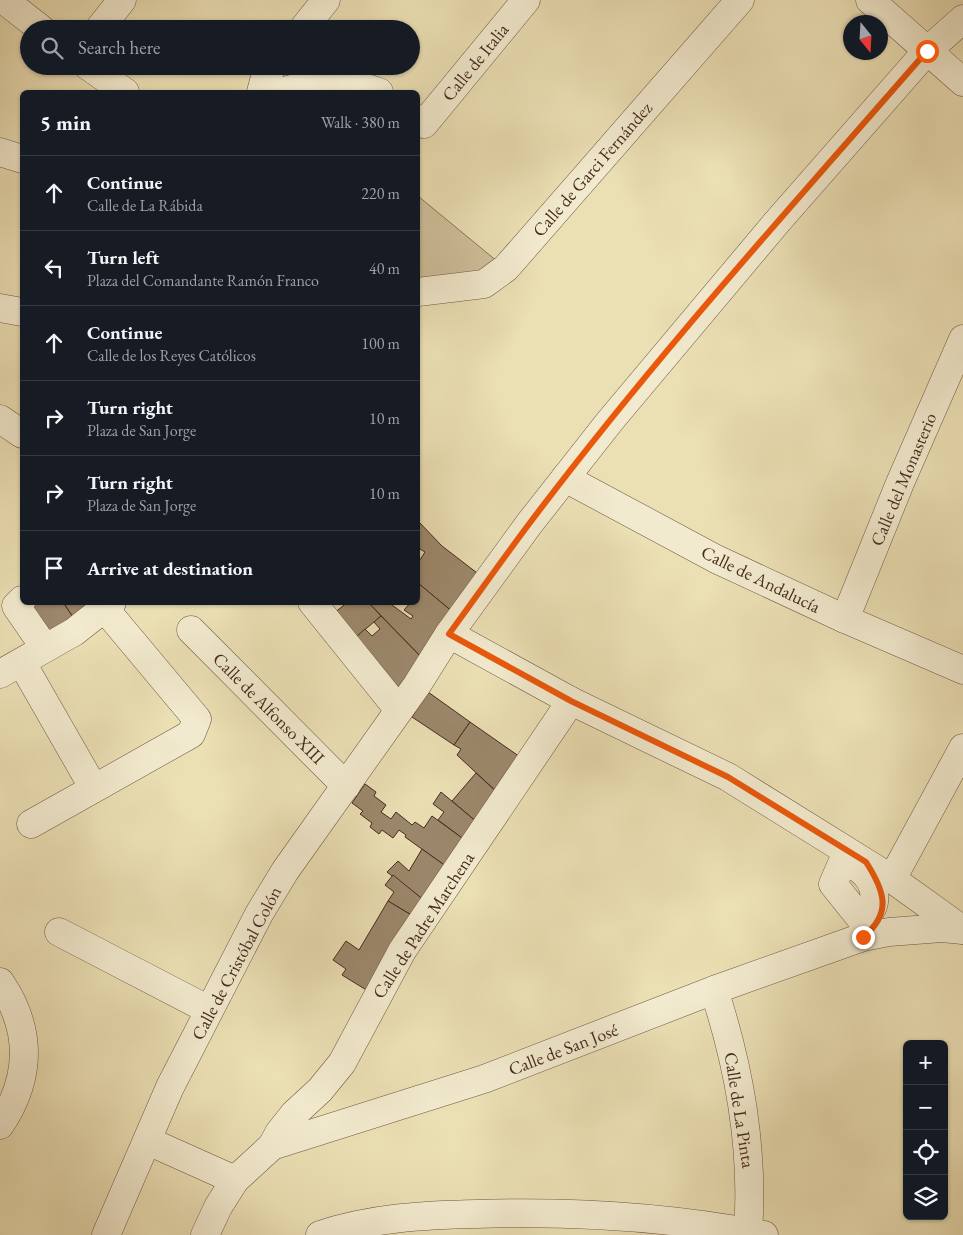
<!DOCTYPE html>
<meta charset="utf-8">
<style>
:root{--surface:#171b24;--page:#242831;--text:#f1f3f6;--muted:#9ea1a6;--line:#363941}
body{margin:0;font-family:"EB Garamond",serif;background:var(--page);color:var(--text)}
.controls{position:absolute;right:15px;bottom:15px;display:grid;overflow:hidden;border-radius:8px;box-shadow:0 1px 4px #0004}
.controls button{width:45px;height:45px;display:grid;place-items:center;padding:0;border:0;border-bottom:1px solid var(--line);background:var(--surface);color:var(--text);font:25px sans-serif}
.compass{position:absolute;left:843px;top:15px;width:45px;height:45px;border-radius:50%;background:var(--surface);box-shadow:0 1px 4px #0004;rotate:162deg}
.stop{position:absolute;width:15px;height:15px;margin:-11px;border:4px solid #ea580c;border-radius:50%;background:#fff}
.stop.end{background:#ea580c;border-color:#fff;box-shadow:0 1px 5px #0008}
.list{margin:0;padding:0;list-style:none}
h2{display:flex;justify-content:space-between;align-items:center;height:65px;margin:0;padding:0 20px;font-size:21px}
h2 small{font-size:16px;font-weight:400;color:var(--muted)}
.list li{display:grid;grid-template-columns:32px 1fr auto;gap:15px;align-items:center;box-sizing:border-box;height:75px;padding:0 20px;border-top:1px solid var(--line)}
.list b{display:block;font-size:19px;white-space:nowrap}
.list p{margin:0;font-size:16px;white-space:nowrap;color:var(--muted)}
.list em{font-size:16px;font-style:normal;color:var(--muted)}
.icon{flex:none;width:28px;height:28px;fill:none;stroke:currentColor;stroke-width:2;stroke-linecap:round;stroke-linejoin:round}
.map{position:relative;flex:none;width:963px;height:1235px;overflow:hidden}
.search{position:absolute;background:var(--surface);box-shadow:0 1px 4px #0004;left:20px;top:20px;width:400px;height:55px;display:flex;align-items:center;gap:12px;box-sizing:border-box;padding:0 18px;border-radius:28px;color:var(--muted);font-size:19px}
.panel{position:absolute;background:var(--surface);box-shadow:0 1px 4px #0004;left:20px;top:90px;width:400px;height:515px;border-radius:8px}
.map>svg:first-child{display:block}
.green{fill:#cfc09b;stroke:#8a755d}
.building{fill:#9c886c;stroke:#462a1f}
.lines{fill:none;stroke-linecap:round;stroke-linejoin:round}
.minor-casing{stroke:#6f5744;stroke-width:29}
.minor{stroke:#f2eace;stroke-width:28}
.route{stroke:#ea580c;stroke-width:6}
.labels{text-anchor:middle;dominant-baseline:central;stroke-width:4;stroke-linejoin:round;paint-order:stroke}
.street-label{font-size:18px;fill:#462a1f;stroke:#f2eace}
</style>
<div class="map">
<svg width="963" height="1235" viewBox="0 0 963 1235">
<rect width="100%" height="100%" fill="#ebdfb4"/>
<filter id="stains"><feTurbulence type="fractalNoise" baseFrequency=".004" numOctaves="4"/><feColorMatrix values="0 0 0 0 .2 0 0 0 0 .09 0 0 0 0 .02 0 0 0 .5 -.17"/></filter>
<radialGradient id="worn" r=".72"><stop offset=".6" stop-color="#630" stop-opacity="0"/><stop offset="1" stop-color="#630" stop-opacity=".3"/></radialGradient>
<polygon class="green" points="418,196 498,262 480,275 418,283"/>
<g class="building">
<polygon points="418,521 442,546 481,576 454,613 418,583 418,563 425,552 418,548"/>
<polygon points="418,583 454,613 422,658 368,602 388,602 411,619 413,616 404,610 411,602 418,602"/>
<polygon points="30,602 63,602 73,617 47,632"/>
<polygon points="63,602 97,602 73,617"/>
<polygon points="348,602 368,602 381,616 355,638 334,613"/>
<polygon points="381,616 422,658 400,687 396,688 355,638 365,629 372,636 380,629 374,622"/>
<polygon points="428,692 470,722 454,745 412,717"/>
<polygon points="470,722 523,759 499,794 457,755 461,749 454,745"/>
<polygon points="476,773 499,794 478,823 452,801"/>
<polygon points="365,784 376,792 374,796 386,805 381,812 391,819 396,812 412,825 415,822 424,828 432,816 465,840 447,867 405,837 406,835 399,830 393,838 382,830 379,834 370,827 372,823 360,814 363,811 352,803"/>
<polygon points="441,792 478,823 465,840 438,820 444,812 433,804"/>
<polygon points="422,849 447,867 425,901 387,872 398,861 409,871"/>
<polygon points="393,875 425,901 413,916 388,901 394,892 385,885"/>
<polygon points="388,901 413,916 368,991 342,975 346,969 333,960 346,941 359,950"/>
</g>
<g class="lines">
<defs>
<g id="minor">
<polyline points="4,0 41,29"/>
<polyline points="870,0 963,82"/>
<polyline points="99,29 122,0"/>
<polyline points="303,29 326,0"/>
<polyline points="88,66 125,92"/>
<polyline points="261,92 265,77 273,66"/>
<path d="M280 92C320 81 338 77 379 92"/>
<polyline points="418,119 424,124 526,0"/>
<polyline points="0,152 22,159"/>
<polyline points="418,292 484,284 506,268 740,0"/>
<polyline points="0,308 22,312"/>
<polyline points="0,419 22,434"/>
<polyline points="565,478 716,559 845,619 963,670"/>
<polyline points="22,600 16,606 45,648"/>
<polyline points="312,602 398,709"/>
<polyline points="845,619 900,483 963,339"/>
<polyline points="191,630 346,786"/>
<polyline points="449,634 571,701 728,777 892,879 963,930"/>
<polyline points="22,663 93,787"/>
<polyline points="0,674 74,632 112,602"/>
<polyline points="31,824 191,734 197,719 105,609"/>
<path d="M844 859C851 864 861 869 866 875 878 889 878 911 861 919L833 884Z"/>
<polyline points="892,879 963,748"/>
<polyline points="59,932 209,1010"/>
<path d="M0 982C32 1029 32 1077 0 1125"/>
<path d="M714 990C740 1069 754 1149 748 1232"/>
<polyline points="148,1141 235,1180"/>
<polyline points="272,1146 279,1133 294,1114 320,1090 342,1063 402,951 571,701"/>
<polyline points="106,1235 170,1087 259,914 285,871 417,685 449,634 529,524 610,421 777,222 927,51 963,19"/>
<polyline points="205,1235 218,1207 235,1180 272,1146 484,1079 714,990 863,937 889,932 942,928 963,930"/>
<path d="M320 1235C371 1218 423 1215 477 1214 573 1211 670 1217 764 1235"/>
</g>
</defs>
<use href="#minor" class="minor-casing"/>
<use href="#minor" class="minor"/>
</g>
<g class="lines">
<path class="route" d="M863 937C893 913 884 890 866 862L728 777 571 701 449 634C476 597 502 560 529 524 653 359 792 206 927 51"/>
</g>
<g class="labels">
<g class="street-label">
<text transform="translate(475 62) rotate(-51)">Calle de Italia</text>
<text transform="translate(592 169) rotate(-49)">Calle de Garci Fernández</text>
<text transform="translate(903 479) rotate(-67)">Calle del Monasterio</text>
<text transform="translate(761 579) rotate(26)">Calle de Andalucía</text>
<text transform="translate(269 708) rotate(45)">Calle de Alfonso XIII</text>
<text transform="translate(423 925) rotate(-57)">Calle de Padre Marchena</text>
<text transform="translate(236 963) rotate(-62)">Calle de Cristóbal Colón</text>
<text transform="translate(563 1049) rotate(-21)">Calle de San José</text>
<text transform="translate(740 1110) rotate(81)">Calle de La Pinta</text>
</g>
</g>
<rect width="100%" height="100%" filter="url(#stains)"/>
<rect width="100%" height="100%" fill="url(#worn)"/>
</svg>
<div class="controls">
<button>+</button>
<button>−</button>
<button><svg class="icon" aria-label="locate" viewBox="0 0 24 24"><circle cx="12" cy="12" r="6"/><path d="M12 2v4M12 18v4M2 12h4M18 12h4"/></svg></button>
<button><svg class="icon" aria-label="layers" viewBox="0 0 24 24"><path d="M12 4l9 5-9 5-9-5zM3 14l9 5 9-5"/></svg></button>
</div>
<svg class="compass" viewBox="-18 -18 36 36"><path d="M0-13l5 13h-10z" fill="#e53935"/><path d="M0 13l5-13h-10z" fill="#9ea1a6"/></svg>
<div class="stop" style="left:927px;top:51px"></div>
<div class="stop end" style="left:863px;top:937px"></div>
<div class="search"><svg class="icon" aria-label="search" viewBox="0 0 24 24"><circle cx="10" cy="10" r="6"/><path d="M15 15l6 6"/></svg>Search here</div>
<section class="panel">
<h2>5 min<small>Walk · 380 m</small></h2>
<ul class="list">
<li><svg class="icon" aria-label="ahead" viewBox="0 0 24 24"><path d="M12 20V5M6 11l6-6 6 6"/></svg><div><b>Continue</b><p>Calle de La Rábida</p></div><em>220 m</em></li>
<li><svg class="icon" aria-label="left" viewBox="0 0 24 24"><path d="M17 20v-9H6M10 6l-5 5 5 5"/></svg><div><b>Turn left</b><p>Plaza del Comandante Ramón Franco</p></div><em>40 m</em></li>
<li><svg class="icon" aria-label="ahead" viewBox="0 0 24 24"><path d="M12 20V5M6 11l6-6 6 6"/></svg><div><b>Continue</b><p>Calle de los Reyes Católicos</p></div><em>100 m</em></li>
<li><svg class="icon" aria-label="right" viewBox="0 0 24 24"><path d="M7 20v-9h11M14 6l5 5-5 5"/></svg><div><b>Turn right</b><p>Plaza de San Jorge</p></div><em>10 m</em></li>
<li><svg class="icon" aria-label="right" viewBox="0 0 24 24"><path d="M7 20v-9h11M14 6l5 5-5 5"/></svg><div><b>Turn right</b><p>Plaza de San Jorge</p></div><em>10 m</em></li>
<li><svg class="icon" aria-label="arrive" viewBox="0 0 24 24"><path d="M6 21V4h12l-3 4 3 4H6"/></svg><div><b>Arrive at destination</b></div></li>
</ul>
</section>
</div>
